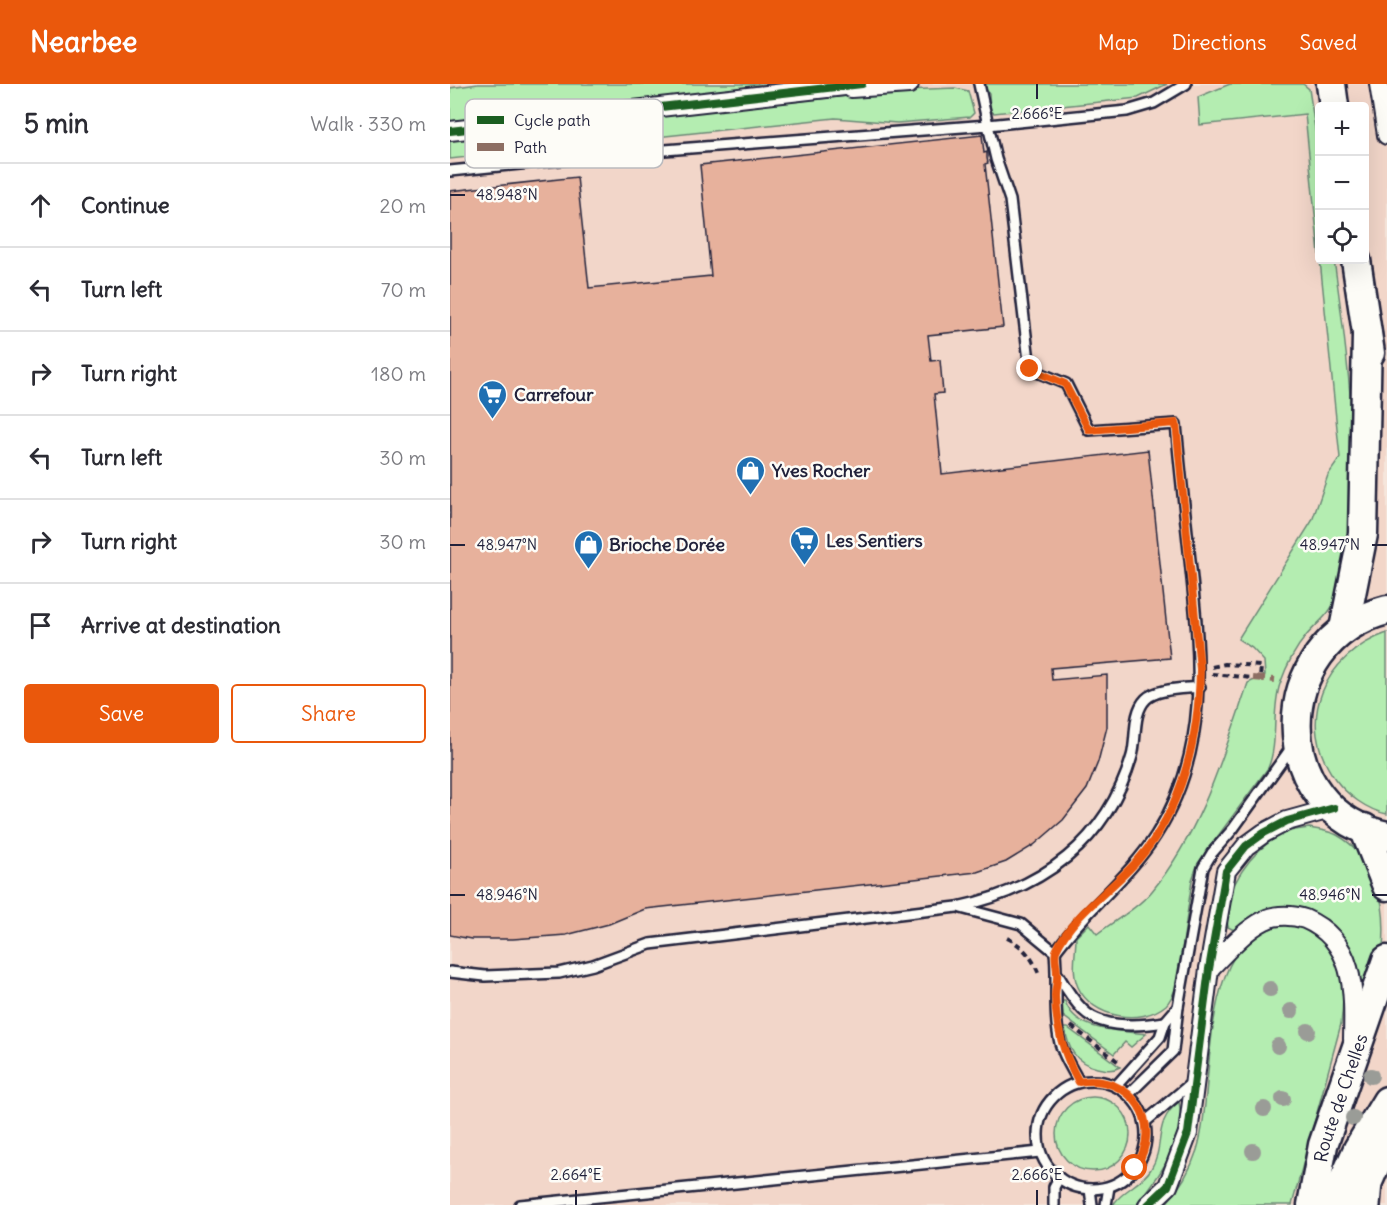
<!DOCTYPE html>
<meta charset="utf-8">
<style>
:root{--surface:#fff;--page:#f2f2f3;--text:#2b2b33;--muted:#7c7c81;--line:#e1e1e2;--accent:#ea580c}
body{margin:0;font-family:Delius,sans-serif;background:var(--page);color:var(--text)}
.controls{position:absolute;right:18px;top:18px;display:grid;overflow:hidden;border-radius:6px;box-shadow:0 6px 24px #0002}
.controls button{width:54px;height:54px;display:grid;place-items:center;padding:0;border:0;border-bottom:2px solid var(--line);background:var(--surface);color:var(--text);font:30px sans-serif}
.stop{position:absolute;width:18px;height:18px;margin:-14px;border:4px solid #ea580c;border-radius:50%;background:#fff}
.stop.end{background:#ea580c;border-color:#fff;box-shadow:0 2px 6px #0008}
.list{margin:0;padding:0;list-style:none}
h2{display:flex;justify-content:space-between;align-items:center;height:78px;margin:0;padding:0 24px;font-size:26px}
h2 small{font-size:20px;font-weight:400;color:var(--muted)}
.list li{display:grid;grid-template-columns:39px 1fr auto;gap:18px;align-items:center;box-sizing:border-box;height:84px;padding:0 24px;border-top:2px solid var(--line)}
.list b{display:block;font-size:22px;white-space:nowrap}
.list em{font-size:20px;font-style:normal;color:var(--muted)}
.actions{display:flex;gap:12px;padding:18px 24px}
.actions a{flex:1;padding:14px 0;border:2px solid var(--accent);border-radius:6px;text-align:center;font-size:21px;color:var(--accent)}
.actions .main{background:var(--accent);color:#fff}
.icon{flex:none;width:33px;height:33px;fill:none;stroke:currentColor;stroke-width:2;stroke-linecap:round;stroke-linejoin:round}
.map{position:relative;flex:none;width:937px;height:1121px;overflow:hidden}
header{display:flex;align-items:center;gap:36px;box-sizing:border-box;height:84px;padding:0 30px;background:var(--accent);color:#fff}
header strong{font-size:28px}
nav{display:flex;gap:33px;margin-inline-start:auto;font-size:21px}
main{display:flex}
aside{flex:1;background:var(--surface)}
.map>svg:first-child{display:block}
.built{fill:#f2d6c9;fill-rule:evenodd}
.green{fill:#b4edb1;stroke:#6b8876;stroke-width:1.5}
.building{fill:#e7b19c;stroke:#22223b;stroke-width:1.5}
.lines{fill:none;stroke-linecap:round;stroke-linejoin:round}
.lane-casing{stroke:#22223b;stroke-width:14}
.street-casing{stroke:#22223b;stroke-width:22}
.primary-casing{stroke:#22223b;stroke-width:33}
.highway-casing{stroke:#22223b;stroke-width:38}
.path{stroke:#22223b;stroke-width:4;stroke-dasharray:6 4.5;stroke-linecap:butt}
.lane{stroke:#fdfcf7;stroke-width:9}
.street{stroke:#fdfcf7;stroke-width:18}
.primary{stroke:#fdfcf7;stroke-width:28}
.highway{stroke:#fdfcf7;stroke-width:33}
.quiet{stroke:#8d6e63;stroke-width:6;stroke-dasharray:12 6;stroke-linecap:butt}
.cycleway-casing{stroke:#fdfcf7;stroke-width:11}
.cycleway{stroke:#1b5e20;stroke-width:8}
.tree{fill:#9a9c97}
.route{stroke:#ea580c;stroke-width:8}
.ticks{fill:none;stroke:#22223b;stroke-width:2}
.labels{text-anchor:middle;dominant-baseline:central;stroke-width:5;stroke-linejoin:round;paint-order:stroke}
.poi-label{font-size:18px;font-weight:bold;fill:#22223b;stroke:#fdfcf7;text-anchor:start}
.street-label{font-size:18px;fill:#22223b;stroke:#fdfcf7}
.key{fill:#fdfcf7;stroke:#bbbbbf;stroke-width:1.5}
.key-label{font-size:16px;fill:#22223b}
.ticks-label{font-size:15px;text-anchor:middle;fill:#22223b;stroke:#fdfcf7;stroke-width:5;stroke-linejoin:round;paint-order:stroke}
</style>
<header>
<strong>Nearbee</strong>
<nav><a>Map</a><a>Directions</a><a>Saved</a></nav>
</header>
<main>
<aside>
<h2>5 min<small>Walk · 330 m</small></h2>
<ul class="list">
<li><svg class="icon" aria-label="ahead" viewBox="0 0 24 24"><path d="M12 20V5M6 11l6-6 6 6"/></svg><div><b>Continue</b></div><em>20 m</em></li>
<li><svg class="icon" aria-label="left" viewBox="0 0 24 24"><path d="M17 20v-9H6M10 6l-5 5 5 5"/></svg><div><b>Turn left</b></div><em>70 m</em></li>
<li><svg class="icon" aria-label="right" viewBox="0 0 24 24"><path d="M7 20v-9h11M14 6l5 5-5 5"/></svg><div><b>Turn right</b></div><em>180 m</em></li>
<li><svg class="icon" aria-label="left" viewBox="0 0 24 24"><path d="M17 20v-9H6M10 6l-5 5 5 5"/></svg><div><b>Turn left</b></div><em>30 m</em></li>
<li><svg class="icon" aria-label="right" viewBox="0 0 24 24"><path d="M7 20v-9h11M14 6l5 5-5 5"/></svg><div><b>Turn right</b></div><em>30 m</em></li>
<li><svg class="icon" aria-label="arrive" viewBox="0 0 24 24"><path d="M6 21V4h12l-3 4 3 4H6"/></svg><div><b>Arrive at destination</b></div></li>
</ul>
<div class="actions"><a class="main">Save</a><a>Share</a></div>
</aside>
<div class="map">
<svg width="937" height="1121" viewBox="0 0 937 1121">
<rect width="100%" height="100%" fill="#f6e6dc"/>
<filter id="ink" filterUnits="userSpaceOnUse"><feTurbulence type="fractalNoise" baseFrequency=".0167" numOctaves="2"/><feDisplacementMap in="SourceGraphic" scale="12" xChannelSelector="R" yChannelSelector="G"/><feConvolveMatrix kernelMatrix="1 2 1 2 8 2 1 2 1" color-interpolation-filters="sRGB"/></filter>
<g filter="url(#ink)">
<path class="built" d="M0 0H937V1121H0ZM870 22H914V176H870Z"/>
<g class="green">
<polygon points="28,0 342,0 0,37 0,4"/>
<polygon points="536,0 717,0 688,14 544,29 540,26 539,9 535,4"/>
<polygon points="780,0 853,0 859,5 870,77 869,171 855,30 750,41 748,13"/>
<polygon points="505,4 518,7 524,29 520,33 447,39 385,34 0,75 0,54 453,6"/>
<path d="M870 176H884C898 272 918 421 887 513 881 530 867 539 856 552 844 566 836 583 830 600 821 627 829 658 818 684L748 779 742 796 727 901C724 908 721 916 716 921 691 942 642 934 628 903 621 888 626 869 626 853L639 840 647 850C664 837 688 824 702 807 752 746 773 672 798 599L815 591 814 577 802 564 788 555 862 437 878 391 890 374Z"/>
<path d="M937 549V730C917 726 897 711 885 695 844 637 874 571 937 549Z"/>
<path d="M860 744C869 746 880 747 887 751 927 773 937 821 933 863 930 879 919 895 912 909 910 869 894 840 856 827 846 823 835 821 824 823 809 827 796 837 784 846L778 843C771 806 803 762 837 748 844 745 853 745 860 744Z"/>
<path d="M839 839C891 850 897 894 891 940L842 1121H715C730 1104 740 1088 747 1066 767 1004 744 844 839 839Z"/>
<path d="M612 917H615C626 949 667 946 696 950L681 963 675 958 664 970 613 932Z"/>
<path d="M615 944H618L670 983C663 987 656 986 647 984 625 979 618 964 615 944Z"/>
<circle cx="643" cy="1050" r="37"/>
<path d="M729 1018C737 1056 709 1092 687 1121H663C672 1106 692 1100 701 1085 716 1060 702 1039 729 1018Z"/>
</g>
<polygon class="building" points="532,51 534,69 537,68 537,74 538,79 535,80 553,243 478,251 481,277 490,276 493,309 484,310 492,390 698,366 720,574 601,584 602,596 657,591 657,643 648,678 637,705 613,736 584,761 556,778 527,788 195,825 159,840 116,851 63,855 21,855 0,851 0,107 127,93 139,204 261,192 250,81"/>
<g class="lines">
<defs>
<g id="lane">
<polyline points="529,0 538,41 677,27 704,19 736,0"/>
<path d="M0 87 189 68 538 41 546 75 560 116 580 285 616 300 639 346 726 340C730 385 735 430 740 476 750 571 761 665 706 751 678 795 635 826 605 868"/>
<path d="M511 824 571 840 605 868C608 898 603 929 610 959 614 973 622 985 629 998"/>
<path d="M0 888 35 892 109 889 143 881 200 860 507 823C592 805 657 758 682 672 687 655 682 629 696 615 707 604 735 605 750 603"/>
<path d="M608 891C615 903 623 916 633 926 652 945 690 942 715 938"/>
<circle cx="642" cy="1051" r="54"/>
<polyline points="666,1002 710,953 715,938 728,923 753,784 762,769 783,745 844,660"/>
<polyline points="679,1010 723,967 728,923"/>
<polyline points="695,1038 744,997"/>
<polyline points="640,1105 642,1121"/>
<polyline points="70,1121 590,1068"/>
<polyline points="604,1121 604,1103 609,1094"/>
<polyline points="656,1121 659,1103"/>
</g>
<g id="street">
<polyline points="929,0 937,51"/>
<polyline points="401,4 459,0"/>
<polyline points="0,47 412,0"/>
<path d="M759 885C776 868 793 847 815 836 826 830 844 831 855 835 906 857 904 908 903 955"/>
<polyline points="698,1121 718,1102 738,1049 759,885 776,787 796,762 814,749 837,737 884,724"/>
</g>
<g id="primary">
<polyline points="881,0 884,22"/>
<polyline points="906,176 920,269"/>
<path d="M937 526C815 557 818 729 937 752"/>
<polyline points="894,545 913,450 917,251"/>
<polyline points="914,744 937,802"/>
<path id="s1" d="M862 1121 873 1061 937 876"/>
<polyline points="883,1121 908,1065 937,1017"/>
</g>
<polyline id="highway" points="913,1121 915,1098 937,1048"/>
</defs>
<use href="#lane" class="lane-casing"/>
<use href="#street" class="street-casing"/>
<use href="#primary" class="primary-casing"/>
<use href="#highway" class="highway-casing"/>
<g class="path">
<polyline points="762,583 775,580 811,582 810,595"/>
<polyline points="762,590 803,594"/>
<path d="M557 854C574 862 584 876 590 893"/>
<polyline points="621,942 670,979"/>
</g>
<use href="#lane" class="lane"/>
<use href="#street" class="street"/>
<use href="#primary" class="primary"/>
<use href="#highway" class="highway"/>
<polyline class="quiet" points="803,594 825,596"/>
<defs>
<g id="cycleway">
<polyline points="0,47 412,0"/>
<polyline points="698,1121 718,1102 738,1049 759,885 776,787 796,762 814,749 837,737 884,724"/>
</g>
</defs>
<use href="#cycleway" class="cycleway-casing"/>
<use href="#cycleway" class="cycleway"/>
</g>
<g class="tree">
<circle cx="820" cy="905" r="8"/>
<circle cx="841" cy="927" r="8"/>
<circle cx="858" cy="947" r="8"/>
<circle cx="828" cy="962" r="8"/>
<circle cx="921" cy="992" r="8"/>
<circle cx="833" cy="1015" r="8"/>
<circle cx="814" cy="1025" r="8"/>
<circle cx="903" cy="1034" r="8"/>
<circle cx="803" cy="1067" r="8"/>
</g>
</g>
<g class="lines" filter="url(#ink)">
<path class="route" d="M580 285 615 300 639 346 726 339 750 585C749 651 733 725 688 776 663 805 622 830 606 867 604 873 607 882 607 889 608 897 605 904 605 912 606 944 613 969 629 998 682 990 715 1039 685 1084"/>
</g>
<path class="ticks" d="M587 0V15M0 111H15M0 461H15M922 461H937M0 811H15M922 811H937M126 1106V1121M587 1106V1121"/>
<defs>
<symbol id="supermarket-pin" viewBox="-11 -11 22 30"><path d="M0 17L-7.5 6A9.5 9.5 0 1 1 7.5 6Z" fill="#1f6fb2" stroke="#fdfcf7"/><path d="M-6-5.5h2.5l.6 2H6L4.5 2H-2.5L-4.4-4H-6ZM-1.5 3.2a1.3 1.3 0 1 0 .1 0ZM3 3.2a1.3 1.3 0 1 0 .1 0Z" fill="#fff"/></symbol>
<symbol id="shop-pin" viewBox="-11 -11 22 30"><path d="M0 17L-7.5 6A9.5 9.5 0 1 1 7.5 6Z" fill="#1f6fb2" stroke="#fdfcf7"/><path d="M-5-2.5h2.3a2.7 3.5 0 0 1 5.4 0H5L5.5 6h-11ZM-1.5-2.5h3a1.5 2.3 0 0 0-3 0Z" fill="#fff"/></symbol>
</defs>
<g fill-rule="evenodd">
<use href="#supermarket-pin" x="26" y="294" width="33" height="45"/>
<use href="#shop-pin" x="284" y="370" width="33" height="45"/>
<use href="#supermarket-pin" x="338" y="440" width="33" height="45"/>
<use href="#shop-pin" x="122" y="444" width="33" height="45"/>
</g>
<g class="labels">
<g class="poi-label">
<text x="64" y="310">Carrefour</text>
<text x="322" y="386">Yves Rocher</text>
<text x="376" y="456">Les Sentiers</text>
<text x="159" y="460">Brioche Dorée</text>
</g>
<g class="street-label">
<text stroke="none"><textPath href="#s1" startOffset="111">Route de Chelles</textPath></text>
</g>
</g>
<rect x="15" y="15" width="198" height="69" rx="9" class="key"/>
<rect x="27" y="32" width="27" height="8" fill="#1b5e20"/>
<rect x="27" y="59" width="27" height="8" fill="#8d6e63"/>
<g class="key-label">
<text x="64" y="42">Cycle path</text>
<text x="64" y="69">Path</text>
</g>
<g class="ticks-label">
<text x="587" y="35">2.666°E</text>
<text x="57" y="116">48.948°N</text>
<text x="57" y="466">48.947°N</text>
<text x="880" y="466">48.947°N</text>
<text x="57" y="816">48.946°N</text>
<text x="880" y="816">48.946°N</text>
<text x="126" y="1096">2.664°E</text>
<text x="587" y="1096">2.666°E</text>
</g>
</svg>
<div class="controls">
<button>+</button>
<button>−</button>
<button><svg class="icon" aria-label="locate" viewBox="0 0 24 24"><circle cx="12" cy="12" r="6"/><path d="M12 2v4M12 18v4M2 12h4M18 12h4"/></svg></button>
</div>
<div class="stop" style="left:685px;top:1084px"></div>
<div class="stop end" style="left:580px;top:285px"></div>
</div>
</main>
